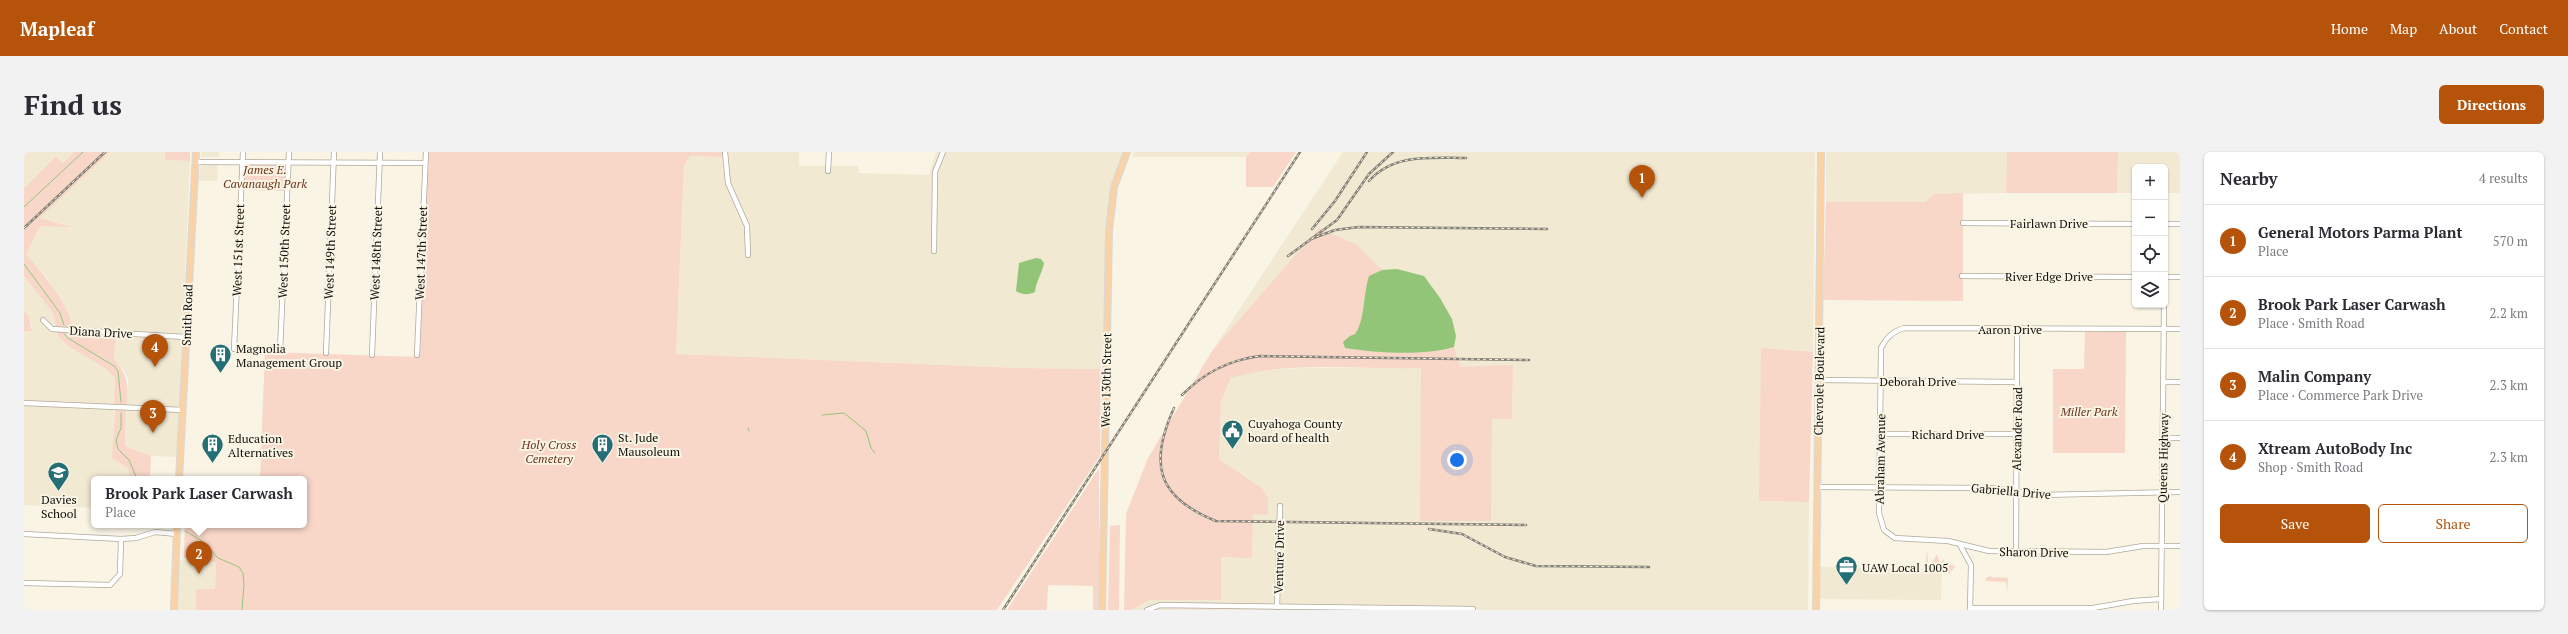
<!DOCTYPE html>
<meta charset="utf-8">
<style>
:root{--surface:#fff;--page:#f2f2f3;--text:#2b2b33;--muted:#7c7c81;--line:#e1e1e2;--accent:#b45309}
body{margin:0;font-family:"PT Serif",serif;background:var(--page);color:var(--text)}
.controls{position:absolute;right:12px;top:12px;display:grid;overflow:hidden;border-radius:6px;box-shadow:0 1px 3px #0004}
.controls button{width:36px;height:36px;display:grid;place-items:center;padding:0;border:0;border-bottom:1px solid var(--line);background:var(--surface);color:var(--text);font:20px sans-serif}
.you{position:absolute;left:1433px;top:308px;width:14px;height:14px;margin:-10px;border:3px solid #fff;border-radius:50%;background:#1a73e8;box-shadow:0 0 0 6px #1a73e833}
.badge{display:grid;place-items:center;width:26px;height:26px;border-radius:50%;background:var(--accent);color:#fff;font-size:13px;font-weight:700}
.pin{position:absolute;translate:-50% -33px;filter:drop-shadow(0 1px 2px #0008)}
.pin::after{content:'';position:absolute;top:21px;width:14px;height:12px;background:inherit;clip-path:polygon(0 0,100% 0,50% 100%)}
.popup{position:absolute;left:67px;top:324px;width:216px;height:52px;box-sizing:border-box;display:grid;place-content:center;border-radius:6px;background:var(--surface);filter:drop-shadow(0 1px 3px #0005);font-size:13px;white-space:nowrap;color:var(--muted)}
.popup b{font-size:15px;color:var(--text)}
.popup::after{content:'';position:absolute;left:50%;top:100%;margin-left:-8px;border:8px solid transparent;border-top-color:var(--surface)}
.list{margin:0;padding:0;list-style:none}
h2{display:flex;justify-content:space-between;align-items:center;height:52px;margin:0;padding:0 16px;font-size:17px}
h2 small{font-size:13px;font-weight:400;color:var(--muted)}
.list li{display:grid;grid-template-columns:26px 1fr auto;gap:12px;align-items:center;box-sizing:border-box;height:72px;padding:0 16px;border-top:1px solid var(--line)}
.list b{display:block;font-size:15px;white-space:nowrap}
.list p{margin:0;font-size:13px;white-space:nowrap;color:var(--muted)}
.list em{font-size:13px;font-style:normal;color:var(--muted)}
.actions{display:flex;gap:8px;padding:12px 16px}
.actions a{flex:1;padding:9px 0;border:1px solid var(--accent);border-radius:6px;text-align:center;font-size:14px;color:var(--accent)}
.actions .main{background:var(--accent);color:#fff}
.icon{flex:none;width:22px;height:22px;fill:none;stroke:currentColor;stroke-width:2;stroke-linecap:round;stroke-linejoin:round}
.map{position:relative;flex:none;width:2156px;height:458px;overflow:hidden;border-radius:6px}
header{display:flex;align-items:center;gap:24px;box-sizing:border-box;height:56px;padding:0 20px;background:var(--accent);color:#fff}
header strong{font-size:19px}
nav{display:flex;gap:22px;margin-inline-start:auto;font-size:14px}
.intro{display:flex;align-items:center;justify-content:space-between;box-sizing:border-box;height:96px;padding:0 24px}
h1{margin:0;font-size:28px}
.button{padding:10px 18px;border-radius:6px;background:var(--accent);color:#fff;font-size:14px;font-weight:700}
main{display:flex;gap:24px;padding:0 24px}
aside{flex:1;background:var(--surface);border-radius:6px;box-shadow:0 1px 3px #0004}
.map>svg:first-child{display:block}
.built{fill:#f1e9d2;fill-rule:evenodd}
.green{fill:#f8d7c9}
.water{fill:#93c579}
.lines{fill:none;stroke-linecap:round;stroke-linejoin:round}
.stream{stroke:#93c579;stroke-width:1}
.minor-casing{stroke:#afa99b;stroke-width:6}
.major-casing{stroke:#d9d9d8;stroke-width:8}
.minor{stroke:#fff;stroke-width:4.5}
.major{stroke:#fbd2a5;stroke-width:5.5}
.rail-casing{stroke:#858177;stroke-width:2.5}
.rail{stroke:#f9f4e4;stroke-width:1;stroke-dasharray:3;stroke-linecap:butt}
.labels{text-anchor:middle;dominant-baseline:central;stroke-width:4;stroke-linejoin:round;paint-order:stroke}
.park-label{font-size:12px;font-style:italic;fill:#6b341a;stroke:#f9f4e4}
.street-label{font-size:12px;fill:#110f0a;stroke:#f9f4e4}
.poi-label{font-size:12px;fill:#110f0a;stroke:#f9f4e4;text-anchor:start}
</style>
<header>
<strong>Mapleaf</strong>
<nav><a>Home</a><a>Map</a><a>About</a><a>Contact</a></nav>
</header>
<div class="intro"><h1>Find us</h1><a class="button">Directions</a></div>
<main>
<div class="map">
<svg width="2156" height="458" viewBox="0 0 2156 458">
<rect width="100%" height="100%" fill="#f9f4e4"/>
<g class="built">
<polygon points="0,0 50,0 39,11 32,4 0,36"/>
<polygon points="86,0 141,0 141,8 166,9 153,305 127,304 101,294 104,228 100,218 90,207 92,183 49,180 49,172 24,128 2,102 16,74 46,74 16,66"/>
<rect x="177" y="0" width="18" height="5"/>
<polygon points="699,0 775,0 775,14 834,14 835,21 905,23 912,0 1101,0 1086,45 1077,217 993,216 652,202 660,14 666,4 699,5"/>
<polygon points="1110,0 1226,0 1222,5 1108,5"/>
<path d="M1319 0H1791L1789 200H1763L1764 197 1735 349 1785 350 1784 458H1108L1125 448H1197V405H1228L1229 362 1238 336 1195 307 1197 249 1207 226 1231 219 1281 216H1381L1188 199ZM1489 213 1488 267H1469Z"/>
<polygon points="1802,0 1983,0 1982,41 1910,42 1901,50 1802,50"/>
<polygon points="2094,0 2156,0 2156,41 2141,41 2141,15 2111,15 2111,41 2093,41"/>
<polygon points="194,11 193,29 174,29 177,12"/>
<polygon points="0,124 29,161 34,184 44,194 81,216 91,226 89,306 104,316 107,327 70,327 70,356 0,353 0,179 8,179 8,173 5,164 0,159"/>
<polygon points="153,408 187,409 192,411 191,437 172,437 172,458 151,458"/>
<polygon points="1796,415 1918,417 1917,448 1796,447"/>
</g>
<g class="green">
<path d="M50 0H86L16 66 48 75 16 74 2 102C17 120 49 156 49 180L92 183 90 207C104 223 104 233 103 253L90 252 91 226 81 216 44 194 34 184 29 161 0 124V36L32 4 39 11Z"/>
<polygon points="141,0 166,0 166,9 141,8"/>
<polygon points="405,0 699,0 699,5 666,4 660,14 652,202 993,216 1077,217 1076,304 973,458 172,458 172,437 191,437 192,411 187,409 166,410 160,405 161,373 280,373 280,327 236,327 241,200 396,205"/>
<polygon points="1226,0 1272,0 1249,35 1222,35 1222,5"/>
<polygon points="1983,0 2094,0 2093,41 1982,41"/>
<polygon points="218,9 264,9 263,39 217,38"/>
<polygon points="1939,41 1939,149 1799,148 1802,50 1901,50 1910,42"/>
<path d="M1295 76 1333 93 1358 118 1345 125C1339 142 1341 169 1331 182L1416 199 1430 195 1436 215 1489 213 1488 267H1468L1467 369H1396L1397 216C1335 218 1268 208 1207 226L1197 249 1195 307 1238 336 1244 346V363L1229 362 1228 406 1197 405V448H1125L1108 458H1100L1102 362 1124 306 1188 199Z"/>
<polygon points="0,159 5,164 8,179 0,179"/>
<polygon points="2061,180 2102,180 2101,301 2029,301 2029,217 2060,217"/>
<polygon points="1737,196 1789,200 1785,350 1735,349"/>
<polygon points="91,258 102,258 101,294 127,304 126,327 107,327 104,316 88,306"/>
<polygon points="1075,316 1075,458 1069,458 1069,434 1024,433 1023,458 983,458"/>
<polygon points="1096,373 1095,458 1084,458 1086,374"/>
<polygon points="1903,397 1904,412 1906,415 1913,402 1916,412 1920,407 1920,413 1929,413 1931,415 1925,422 1912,417 1901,419"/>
<polygon points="1966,424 1970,426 1974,425 1984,426 1983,441 1982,430 1962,429 1962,426"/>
</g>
<g class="water">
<path d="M1012 106 1017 107 1020 111C1018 122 1012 129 1011 140 1005 143 998 143 992 139L995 111Z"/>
<path d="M1373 117 1400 124 1416 146 1428 167 1432 184 1430 195C1400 204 1353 201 1321 196L1319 190 1326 184 1331 182C1341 169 1339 142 1345 124L1358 118Z"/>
</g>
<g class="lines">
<g class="stream">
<polyline points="0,55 59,0"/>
<polyline points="0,112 36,161 40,173"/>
<polyline points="40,182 44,186 90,214 94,219 97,250"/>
<polyline points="97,261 97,276 92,288 94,297 105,308 113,327"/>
<polyline points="798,263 820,261 842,279 847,296 851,301"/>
<polyline points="724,276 725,279"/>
<polyline points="161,379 178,389 194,406 215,415 219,421 220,433 218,458"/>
</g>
<defs>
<g id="minor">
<polyline points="701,0 704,31 723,74 724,103"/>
<polyline points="171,10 401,11"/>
<polyline points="804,19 805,0"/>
<polyline points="1939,71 2111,72"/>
<polyline points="2141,72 2156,72"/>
<polyline points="2141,82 2141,72"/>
<polyline points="910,99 911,20 919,0"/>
<polyline points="1938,124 2111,125"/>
<polyline points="2141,125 2156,125"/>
<polyline points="19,168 28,177 161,185"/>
<path d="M2156 177 1880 176C1868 180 1863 185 1857 196L1855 361 1860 378 1871 386 1924 389 1965 399 2082 400 2119 394H2156"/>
<polyline points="210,197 219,0"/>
<polyline points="256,199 265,0"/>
<polyline points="302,201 310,0"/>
<polyline points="348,203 356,0"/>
<polyline points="393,203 402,0"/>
<polyline points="1795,228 1993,230"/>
<polyline points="2140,230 2156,230"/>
<polyline points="0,251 159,258"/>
<polyline points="1856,282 1992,282"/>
<polyline points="2139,286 2156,286"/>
<polyline points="1794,335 1967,336 2015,343 2156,340"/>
<polyline points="0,382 97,387 112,386 131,380 153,382"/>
<polyline points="1936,393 1947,413 1946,458"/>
<polyline points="1992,400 1993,177"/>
<polyline points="0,431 86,433 96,422 97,387"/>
<polyline points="1253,455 1256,354"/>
<polyline points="1946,456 2069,456 2109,449 2137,447"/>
<polyline points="1123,458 1136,453 1449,457"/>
<polyline points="2137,458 2140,153"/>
</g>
<g id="major">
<polyline points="155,327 172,0"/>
<polyline points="150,458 153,373"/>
<polyline points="1078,458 1085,79 1090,35 1103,0"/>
<polyline points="1792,458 1797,0"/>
</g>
</defs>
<use href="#minor" class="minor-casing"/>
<use href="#major" class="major-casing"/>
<use href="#minor" class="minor"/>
<use href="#major" class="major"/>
<defs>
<g id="rail">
<path d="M1345 29C1370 1 1408 6 1442 6"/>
<polyline points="0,76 81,0"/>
<polyline points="1288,77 1311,49 1343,0"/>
<polyline points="1287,87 1311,78 1335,75 1523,77"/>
<polyline points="1264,104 1313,68 1345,22 1369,0"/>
<path d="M1158 243C1180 221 1204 208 1236 204L1505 208"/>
<path d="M1150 256C1125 311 1132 345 1192 369L1502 373"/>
<polyline points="1405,377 1438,382 1481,405 1512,414 1625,415"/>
<polyline points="979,458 1276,0"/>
</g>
</defs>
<use href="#rail" class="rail-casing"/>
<use href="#rail" class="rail"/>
</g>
<defs>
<symbol id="building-pin" viewBox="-11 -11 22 30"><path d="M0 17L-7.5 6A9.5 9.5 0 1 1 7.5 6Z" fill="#246f75" stroke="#f9f4e4"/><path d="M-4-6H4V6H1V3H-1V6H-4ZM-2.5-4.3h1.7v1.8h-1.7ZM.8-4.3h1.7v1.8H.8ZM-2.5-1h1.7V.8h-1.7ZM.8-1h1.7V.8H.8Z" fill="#fff"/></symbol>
<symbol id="civic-pin" viewBox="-11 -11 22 30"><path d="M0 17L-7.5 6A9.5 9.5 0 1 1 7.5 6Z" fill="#246f75" stroke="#f9f4e4"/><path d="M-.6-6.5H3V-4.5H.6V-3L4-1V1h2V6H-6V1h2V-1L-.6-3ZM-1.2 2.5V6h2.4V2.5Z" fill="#fff"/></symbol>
<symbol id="school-pin" viewBox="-11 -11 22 30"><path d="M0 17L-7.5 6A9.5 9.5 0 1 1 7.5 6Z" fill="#246f75" stroke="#f9f4e4"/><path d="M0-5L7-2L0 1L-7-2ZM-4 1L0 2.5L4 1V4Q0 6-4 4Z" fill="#fff"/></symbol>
<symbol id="office-pin" viewBox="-11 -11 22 30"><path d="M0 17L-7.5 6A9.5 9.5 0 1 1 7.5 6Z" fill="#246f75" stroke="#f9f4e4"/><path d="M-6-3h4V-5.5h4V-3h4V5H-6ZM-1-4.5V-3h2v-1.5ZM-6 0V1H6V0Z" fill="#fff"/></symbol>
</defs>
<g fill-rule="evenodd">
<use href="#building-pin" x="184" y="190" width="25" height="34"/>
<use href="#civic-pin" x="1196" y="266" width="25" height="34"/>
<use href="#building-pin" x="566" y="280" width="25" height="34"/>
<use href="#building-pin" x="176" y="280" width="25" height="34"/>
<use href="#school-pin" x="22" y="308" width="25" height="34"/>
<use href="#office-pin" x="1810" y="402" width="25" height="34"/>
</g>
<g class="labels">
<g class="park-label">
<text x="241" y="17">James E.<tspan x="241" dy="14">Cavanaugh Park</tspan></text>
<text x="2065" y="259">Miller Park</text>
<text x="525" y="292">Holy Cross<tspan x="525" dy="14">Cemetery</tspan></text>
</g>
<g class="street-label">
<text x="2025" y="71">Fairlawn Drive</text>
<text transform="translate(214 98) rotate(-88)">West 151st Street</text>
<text transform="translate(260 99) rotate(-88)">West 150th Street</text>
<text transform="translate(306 100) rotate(-88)">West 149th Street</text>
<text transform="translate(352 101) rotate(-88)">West 148th Street</text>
<text transform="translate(397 101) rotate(-88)">West 147th Street</text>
<text x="2025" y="124">River Edge Drive</text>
<text transform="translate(163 163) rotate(-88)">Smith Road</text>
<text x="1986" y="177">Aaron Drive</text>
<text transform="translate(77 180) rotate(3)">Diana Drive</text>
<text transform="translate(1082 228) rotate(-89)">West 130th Street</text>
<text transform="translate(1795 229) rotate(-89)">Chevrolet Boulevard</text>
<text x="1894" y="229">Deborah Drive</text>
<text transform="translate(1993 277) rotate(-89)">Alexander Road</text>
<text x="1924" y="282">Richard Drive</text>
<text transform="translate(2139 306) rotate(-89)">Queens Highway</text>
<text transform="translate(1856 307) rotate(-89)">Abraham Avenue</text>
<text transform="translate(1987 339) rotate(5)">Gabriella Drive</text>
<text transform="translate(2010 400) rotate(1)">Sharon Drive</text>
<text transform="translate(1255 405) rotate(-89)">Venture Drive</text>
</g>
<g class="poi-label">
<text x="212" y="196">Magnolia<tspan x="212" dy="14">Management Group</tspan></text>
<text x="1224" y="271">Cuyahoga County<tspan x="1224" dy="14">board of health</tspan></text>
<text x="594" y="285">St. Jude<tspan x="594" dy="14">Mausoleum</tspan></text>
<text x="204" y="286">Education<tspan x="204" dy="14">Alternatives</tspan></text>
<text x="35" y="347" text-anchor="middle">Davies<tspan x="35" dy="14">School</tspan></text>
<text x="1838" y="415">UAW Local 1005</text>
</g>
</g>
</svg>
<div class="controls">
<button>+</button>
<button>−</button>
<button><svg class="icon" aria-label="locate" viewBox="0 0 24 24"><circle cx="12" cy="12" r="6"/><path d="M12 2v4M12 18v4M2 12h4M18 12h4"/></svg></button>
<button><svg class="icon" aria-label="layers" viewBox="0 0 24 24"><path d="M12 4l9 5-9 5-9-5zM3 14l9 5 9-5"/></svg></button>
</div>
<div class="you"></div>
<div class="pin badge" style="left:1618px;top:46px">1</div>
<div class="pin badge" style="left:175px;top:422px">2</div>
<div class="popup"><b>Brook Park Laser Carwash</b>Place</div>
<div class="pin badge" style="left:129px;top:281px">3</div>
<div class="pin badge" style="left:131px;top:215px">4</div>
</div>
<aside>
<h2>Nearby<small>4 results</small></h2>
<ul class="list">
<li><span class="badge">1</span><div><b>General Motors Parma Plant</b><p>Place</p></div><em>570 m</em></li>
<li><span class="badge">2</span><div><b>Brook Park Laser Carwash</b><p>Place · Smith Road</p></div><em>2.2 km</em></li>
<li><span class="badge">3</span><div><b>Malin Company</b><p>Place · Commerce Park Drive</p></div><em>2.3 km</em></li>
<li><span class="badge">4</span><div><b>Xtream AutoBody Inc</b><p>Shop · Smith Road</p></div><em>2.3 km</em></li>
</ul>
<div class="actions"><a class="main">Save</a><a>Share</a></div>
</aside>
</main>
